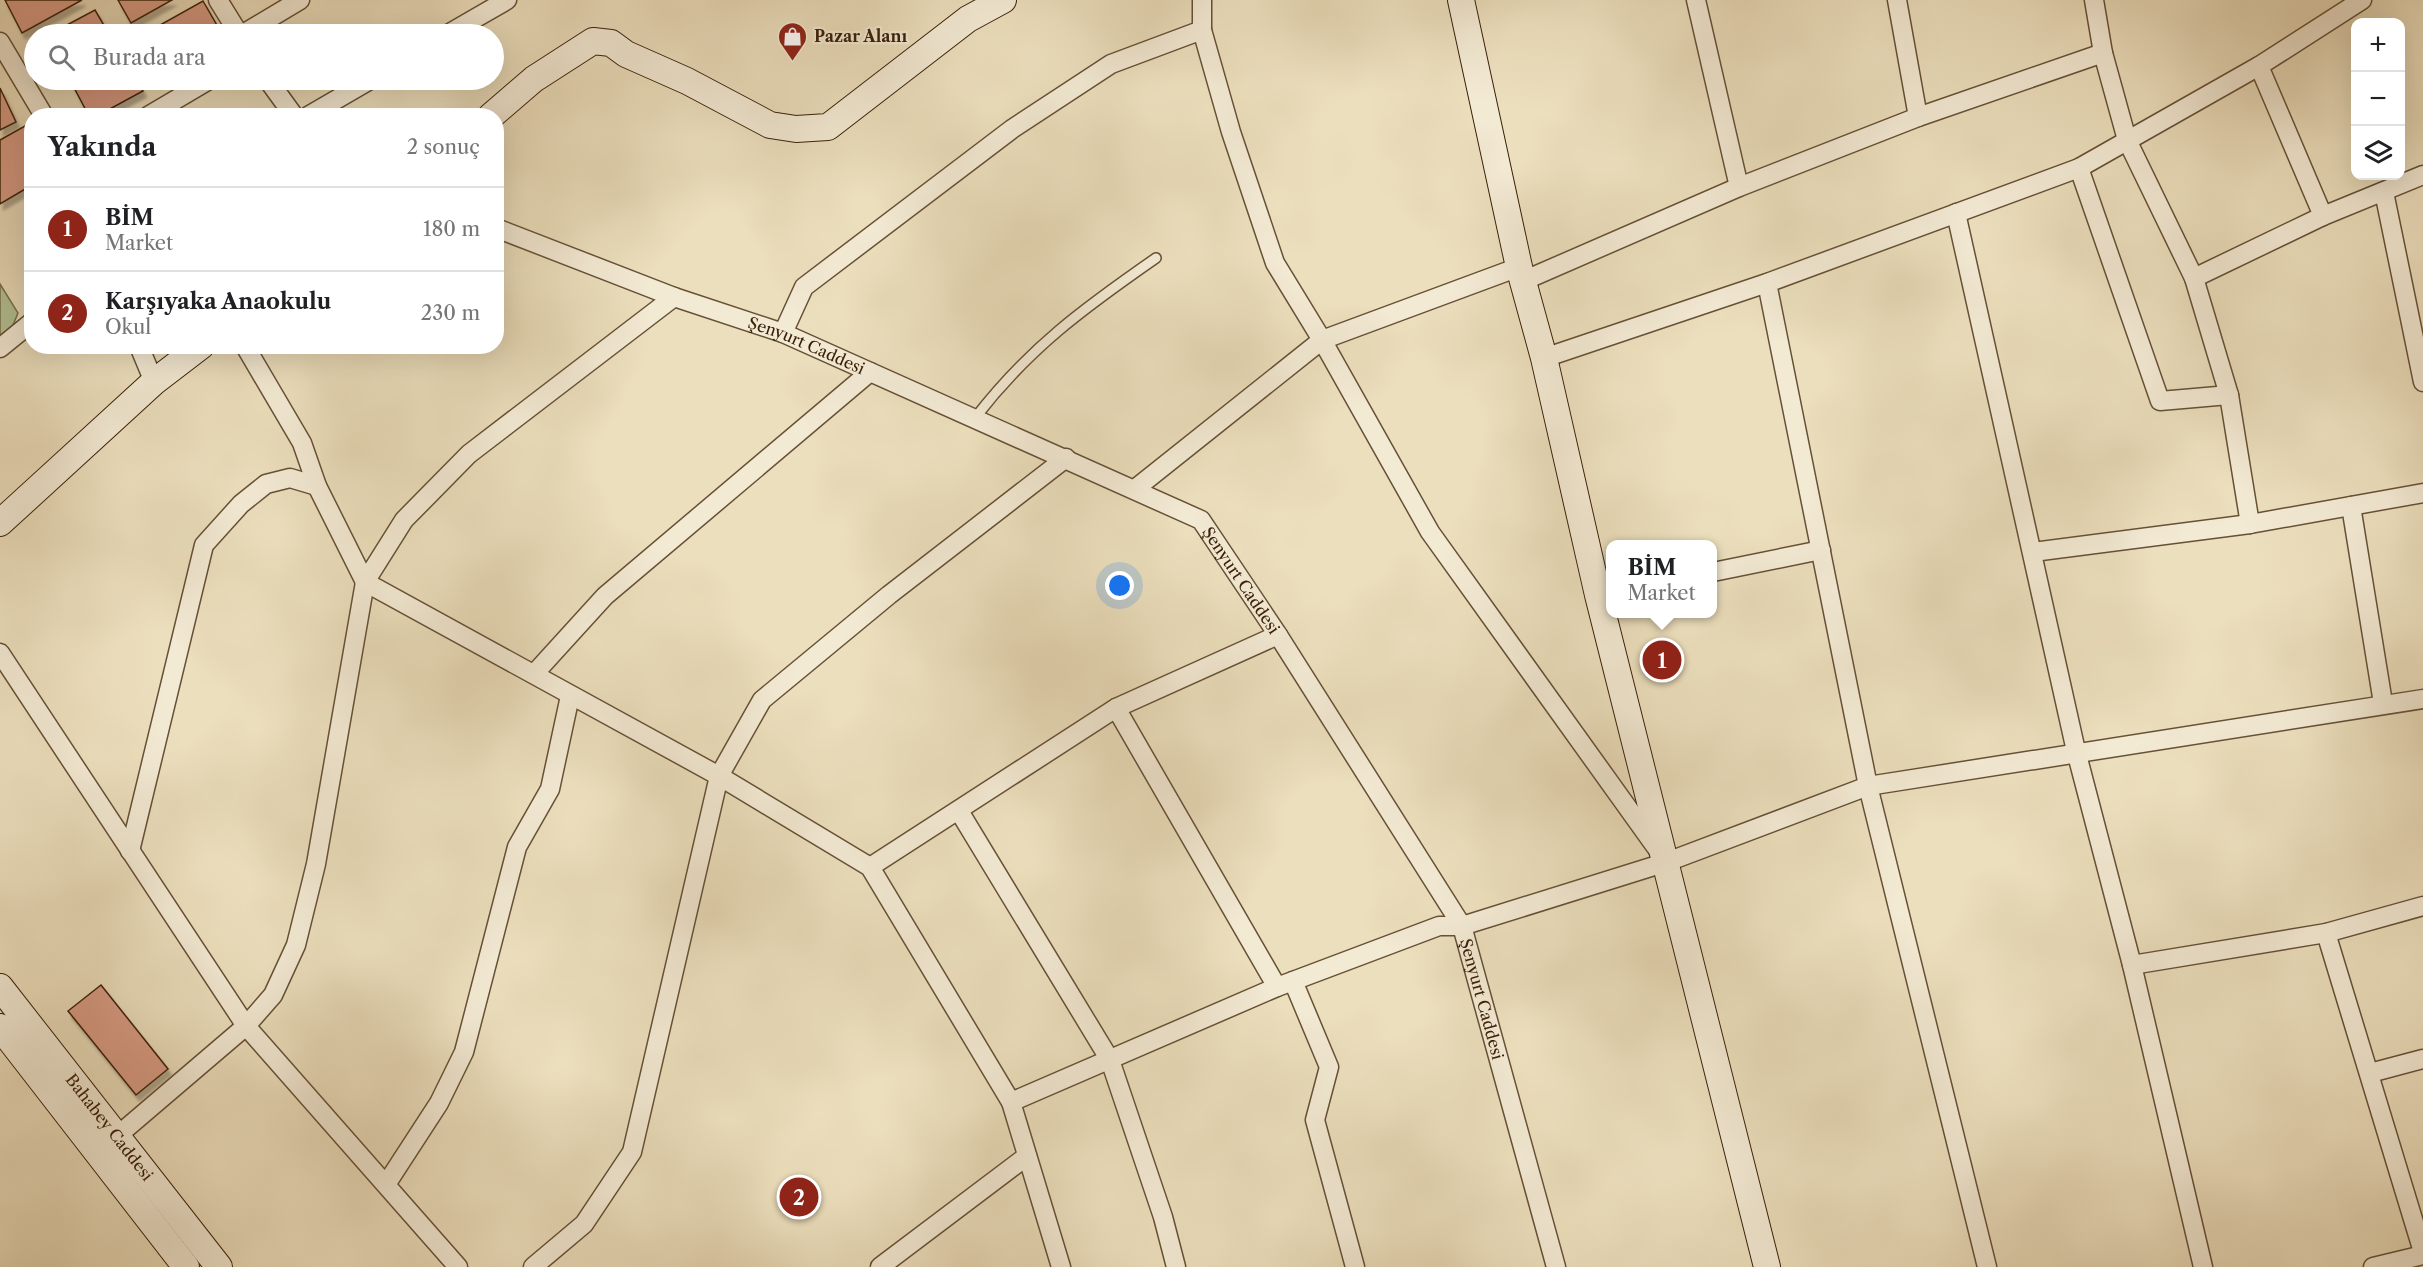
<!DOCTYPE html>
<html lang="tr">
<meta charset="utf-8">
<style>
:root{--surface:#fff;--page:#f2f2f2;--text:#202124;--muted:#757577;--line:#e0e0e0;--accent:#8f2418}
body{margin:0;font-family:"Libre Caslon Text",serif;background:var(--page);color:var(--text)}
.controls{position:absolute;right:18px;top:18px;display:grid;overflow:hidden;border-radius:12px;box-shadow:0 6px 24px #0002}
.controls button{width:54px;height:54px;display:grid;place-items:center;padding:0;border:0;border-bottom:2px solid var(--line);background:var(--surface);color:var(--text);font:30px sans-serif}
.you{position:absolute;left:1120px;top:586px;width:21px;height:21px;margin:-15px;border:4px solid #fff;border-radius:50%;background:#1a73e8;box-shadow:0 0 0 9px #1a73e833}
.badge{display:grid;place-items:center;width:39px;height:39px;border-radius:50%;background:var(--accent);color:#fff;font-size:20px;font-weight:700}
.pin{position:absolute;translate:-50% -50%;border:3px solid #fff;box-shadow:0 2px 6px #0006}
.popup{position:absolute;left:1606px;top:540px;width:111px;height:78px;box-sizing:border-box;display:grid;place-content:center;border-radius:12px;background:var(--surface);filter:drop-shadow(0 2px 4px #0005);font-size:20px;white-space:nowrap;color:var(--muted)}
.popup b{font-size:22px;color:var(--text)}
.popup::after{content:'';position:absolute;left:50%;top:100%;margin-left:-12px;border:12px solid transparent;border-top-color:var(--surface)}
.list{margin:0;padding:0;list-style:none}
h2{display:flex;justify-content:space-between;align-items:center;height:78px;margin:0;padding:0 24px;font-size:26px}
h2 small{font-size:20px;font-weight:400;color:var(--muted)}
.list li{display:grid;grid-template-columns:39px 1fr auto;gap:18px;align-items:center;box-sizing:border-box;height:84px;padding:0 24px;border-top:2px solid var(--line)}
.list b{display:block;font-size:22px;white-space:nowrap}
.list p{margin:0;font-size:20px;white-space:nowrap;color:var(--muted)}
.list em{font-size:20px;font-style:normal;color:var(--muted)}
.icon{flex:none;width:33px;height:33px;fill:none;stroke:currentColor;stroke-width:2;stroke-linecap:round;stroke-linejoin:round}
.map{position:relative;flex:none;width:2423px;height:1267px;overflow:hidden}
.search{position:absolute;background:var(--surface);box-shadow:0 6px 24px #0002;left:24px;top:24px;width:480px;height:66px;display:flex;align-items:center;gap:15px;box-sizing:border-box;padding:0 21px;border-radius:33px;color:var(--muted);font-size:22px}
.panel{position:absolute;background:var(--surface);box-shadow:0 6px 24px #0002;left:24px;top:108px;width:480px;height:246px;border-radius:24px}
.map>svg:first-child{display:block}
.green{fill:#b3c395;stroke:#76724f;stroke-width:1.5}
.building{fill:#d99c86;stroke:#3a2009;stroke-width:1.5;filter:url(#shadow)}
.lines{fill:none;stroke-linecap:round;stroke-linejoin:round}
.lane-casing{stroke:#665036;stroke-width:12}
.street-casing{stroke:#665036;stroke-width:21}
.secondary-casing{stroke:#3a2009;stroke-width:28}
.lane{stroke:#f3ead4;stroke-width:9}
.street{stroke:#f3ead4;stroke-width:18}
.secondary{stroke:#f3ead4;stroke-width:26}
.labels{text-anchor:middle;dominant-baseline:central;stroke-width:4.5;stroke-linejoin:round;paint-order:stroke}
.poi-label{font-size:16px;font-weight:bold;fill:#3a2009;stroke:#f3ead4;text-anchor:start}
.street-label{font-size:16px;fill:#3a2009;stroke:#f3ead4}
</style>
<div class="map">
<svg width="2423" height="1267" viewBox="0 0 2423 1267">
<defs>
<filter id="shadow"><feDropShadow dx="3.5" dy="6" stdDeviation="1.5" flood-color="#0004"/></filter>
</defs>
<rect width="100%" height="100%" fill="#ecdfbd"/>
<filter id="stains"><feTurbulence type="fractalNoise" baseFrequency=".00333" numOctaves="4"/><feColorMatrix values="0 0 0 0 .2 0 0 0 0 .09 0 0 0 0 .02 0 0 0 .5 -.17"/></filter>
<radialGradient id="worn" r=".72"><stop offset=".6" stop-color="#630" stop-opacity="0"/><stop offset="1" stop-color="#630" stop-opacity=".3"/></radialGradient>
<polygon class="green" points="0,284 18,313 13,325 0,336"/>
<g class="building">
<polygon points="5,0 82,0 22,33"/>
<polygon points="118,0 172,0 131,23"/>
<polygon points="203,1 222,34 144,34"/>
<polygon points="95,10 109,34 50,34"/>
<polygon points="70,80 136,80 143,91 97,116 89,116"/>
<polygon points="0,88 16,122 0,130"/>
<polygon points="25,126 32,137 32,185 0,204 0,140"/>
<polygon points="101,985 168,1069 136,1095 68,1011"/>
</g>
<g class="lines">
<defs>
<path id="lane" d="M975 418C1029 348 1084 308 1156 258"/>
<g id="street">
<polyline points="218,0 239,34"/>
<polyline points="1202,0 1202,30 1231,132 1275,263 1322,340 1430,532 1658,850"/>
<polyline points="1696,0 1739,187"/>
<polyline points="1897,0 1918,117"/>
<polyline points="2094,0 2103,53 2127,140 2194,278 2229,395 2250,524"/>
<polyline points="243,34 300,0"/>
<polyline points="448,34 507,0"/>
<polyline points="0,42 44,116"/>
<polyline points="2259,66 2323,216"/>
<polyline points="268,80 294,116"/>
<polyline points="148,116 209,80"/>
<polyline points="308,116 370,80"/>
<polyline points="2079,168 2160,401 2229,395"/>
<polyline points="2384,192 2423,382"/>
<polyline points="1956,213 2076,751 2132,965 2203,1267"/>
<path id="s1" d="M496 228 674 297 783 333 1201 520 1278 635 1462 926 1556 1267"/>
<polyline points="2194,278 2323,216 2423,175"/>
<polyline points="1523,281 1739,187 1918,117 2103,53"/>
<polyline points="1767,283 1868,786 1987,1267"/>
<polyline points="783,333 804,287 1012,129 1111,64 1202,30"/>
<polyline points="139,346 154,382"/>
<polyline points="245,346 302,443 317,486 365,582 719,776 870,867 1011,1102 1061,1267"/>
<polyline points="0,348 32,322"/>
<polyline points="1544,358 1767,283 2079,168 2259,66 2362,0"/>
<polyline points="1135,489 1322,340 1519,267"/>
<polyline points="2351,506 2383,703"/>
<polyline points="2033,552 2250,524 2423,493"/>
<polyline points="1713,572 1821,550"/>
<polyline points="0,653 246,1026 458,1267"/>
<polyline points="534,674 605,596 870,372"/>
<polyline points="1116,708 1277,987"/>
<polyline points="959,811 1110,1060 1163,1217 1176,1267"/>
<polyline points="130,851 204,545 241,504 266,484 290,478 317,486"/>
<polyline points="870,867 1116,708 1278,635"/>
<polyline points="2326,933 2423,1252"/>
<polyline points="2132,965 2326,933 2423,906"/>
<polyline points="1293,981 1329,1067 1315,1120 1355,1267"/>
<polyline points="2370,1073 2423,1059"/>
<polyline points="1011,1102 1277,987 1439,926 1462,926 1667,862 1868,786 2423,699"/>
<polyline points="116,1137 246,1026 273,995 296,945 316,864 365,582 404,520 469,454 674,297"/>
<polyline points="387,1183 439,1103 464,1052 517,847 550,789 570,696"/>
<polyline points="533,1267 584,1224 632,1152 719,776 762,700 889,595 1066,458"/>
<polyline points="880,1267 1027,1156"/>
<polyline points="2373,1267 2423,1255"/>
</g>
<g id="secondary">
<polyline points="1461,0 1519,267 1544,358 1598,595 1767,1267"/>
<polyline points="491,116 534,79 593,41 611,43 626,54 687,81 770,125 796,129 828,127 968,19 1003,0"/>
<polyline points="0,523 154,382 201,346"/>
<path id="s2" d="M0 987 219 1267"/>
<polyline points="0,1027 186,1267"/>
</g>
</defs>
<use href="#lane" class="lane-casing"/>
<use href="#street" class="street-casing"/>
<use href="#secondary" class="secondary-casing"/>
<use href="#lane" class="lane"/>
<use href="#street" class="street"/>
<use href="#secondary" class="secondary"/>
</g>
<defs>
<symbol id="shop-pin" viewBox="-11 -11 22 30"><path d="M0 17L-7.5 6A9.5 9.5 0 1 1 7.5 6Z" fill="#8f2418" stroke="#f3ead4"/><path d="M-5-2.5h2.3a2.7 3.5 0 0 1 5.4 0H5L5.5 6h-11ZM-1.5-2.5h3a1.5 2.3 0 0 0-3 0Z" fill="#fff"/></symbol>
</defs>
<g fill-rule="evenodd">
<use href="#shop-pin" x="776" y="20" width="33" height="45"/>
</g>
<g class="labels">
<g class="poi-label">
<text x="814" y="36">Pazar Alanı</text>
</g>
<g class="street-label">
<text stroke="none"><textPath href="#s1" startOffset="332">Şenyurt Caddesi</textPath></text>
<text stroke="none"><textPath href="#s1" startOffset="836">Şenyurt Caddesi</textPath></text>
<text stroke="none"><textPath href="#s1" startOffset="1322">Şenyurt Caddesi</textPath></text>
<text stroke="none"><textPath href="#s2" startOffset="178">Bahabey Caddesi</textPath></text>
</g>
</g>
<rect width="100%" height="100%" filter="url(#stains)"/>
<rect width="100%" height="100%" fill="url(#worn)"/>
</svg>
<div class="controls">
<button>+</button>
<button>−</button>
<button><svg class="icon" aria-label="layers" viewBox="0 0 24 24"><path d="M12 4l9 5-9 5-9-5zM3 14l9 5 9-5"/></svg></button>
</div>
<div class="you"></div>
<div class="pin badge" style="left:1662px;top:660px">1</div>
<div class="popup"><b>BİM</b>Market</div>
<div class="pin badge" style="left:799px;top:1197px">2</div>
<div class="search"><svg class="icon" aria-label="search" viewBox="0 0 24 24"><circle cx="10" cy="10" r="6"/><path d="M15 15l6 6"/></svg>Burada ara</div>
<section class="panel">
<h2>Yakında<small>2 sonuç</small></h2>
<ul class="list">
<li><span class="badge">1</span><div><b>BİM</b><p>Market</p></div><em>180 m</em></li>
<li><span class="badge">2</span><div><b>Karşıyaka Anaokulu</b><p>Okul</p></div><em>230 m</em></li>
</ul>
</section>
</div>
